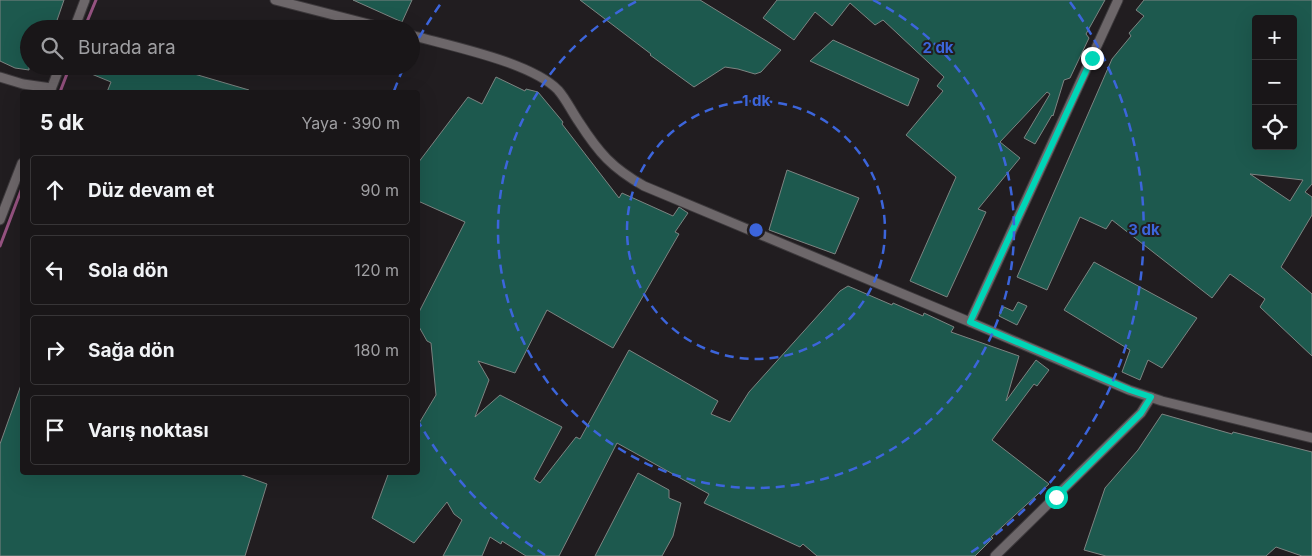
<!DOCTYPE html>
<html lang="tr">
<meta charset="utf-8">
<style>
:root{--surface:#191618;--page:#262325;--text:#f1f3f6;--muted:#9f9fa2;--line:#373537}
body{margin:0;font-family:Inter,sans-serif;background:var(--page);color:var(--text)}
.controls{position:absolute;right:15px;top:15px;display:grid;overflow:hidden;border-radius:5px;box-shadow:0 5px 20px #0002}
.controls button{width:45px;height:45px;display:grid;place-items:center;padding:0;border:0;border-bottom:1px solid var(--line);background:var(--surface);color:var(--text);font:25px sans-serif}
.stop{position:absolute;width:15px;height:15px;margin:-11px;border:4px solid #00d5b7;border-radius:50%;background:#fff}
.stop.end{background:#00d5b7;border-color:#fff;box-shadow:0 1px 5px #0008}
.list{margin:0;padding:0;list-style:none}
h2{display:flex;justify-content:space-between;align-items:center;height:65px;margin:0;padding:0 20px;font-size:21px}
h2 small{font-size:16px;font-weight:400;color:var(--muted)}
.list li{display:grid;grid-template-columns:32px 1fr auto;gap:15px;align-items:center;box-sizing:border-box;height:70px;margin:0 10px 10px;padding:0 10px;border:1px solid var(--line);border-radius:5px}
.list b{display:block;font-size:19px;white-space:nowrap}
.list em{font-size:16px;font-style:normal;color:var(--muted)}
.icon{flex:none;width:28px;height:28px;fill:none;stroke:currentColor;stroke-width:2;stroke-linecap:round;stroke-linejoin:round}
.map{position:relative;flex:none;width:1312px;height:556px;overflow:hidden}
.search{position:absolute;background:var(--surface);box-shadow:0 5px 20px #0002;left:20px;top:20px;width:400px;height:55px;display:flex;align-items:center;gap:12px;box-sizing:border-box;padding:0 18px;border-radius:28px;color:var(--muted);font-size:19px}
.panel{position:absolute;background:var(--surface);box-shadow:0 5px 20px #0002;left:20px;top:90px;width:400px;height:385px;border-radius:5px}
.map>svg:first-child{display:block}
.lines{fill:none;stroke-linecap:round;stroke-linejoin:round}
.stream{stroke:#955280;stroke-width:3}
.building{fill:#1d594e;stroke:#7d8482;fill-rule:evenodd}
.minor-casing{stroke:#3d393c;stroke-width:11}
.minor{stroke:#6d676a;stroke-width:9}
.route{stroke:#00d5b7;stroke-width:6}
.ring{fill:none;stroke:#3c65db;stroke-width:2.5;stroke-dasharray:9 6}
.centre{fill:#3c65db;stroke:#211d20;stroke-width:2.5}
.ring-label{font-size:15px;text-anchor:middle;font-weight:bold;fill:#3c65db;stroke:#211d20;stroke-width:4;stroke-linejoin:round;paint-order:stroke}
</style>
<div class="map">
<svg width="1312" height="556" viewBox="0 0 1312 556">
<rect width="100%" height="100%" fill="#211d20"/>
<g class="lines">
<g class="stream">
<polyline points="84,29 96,0"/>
<polyline points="60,92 70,66"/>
<polyline points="0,246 22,188"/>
</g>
</g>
<g class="building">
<polygon points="0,0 64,0 54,29 29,29 29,70 15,68 0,61"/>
<polygon points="353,0 412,0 402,22"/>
<polygon points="580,0 700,0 781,50 761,72 755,74 738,69 725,67 694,87 650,55 651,54"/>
<polygon points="777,0 1105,0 1086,34 1089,38 1070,78 1064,80 1053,116 1052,115 1035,144 1024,138 1050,94 1047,92 1000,142 1020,158 978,209 986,212 947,297 910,281 956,177 906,135 943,91 937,86 944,77 883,20 875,25 850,3 832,26 815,12 794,40 763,18"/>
<path d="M1144 0H1312V184L1305 192 1312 197V215L1281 267 1312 294V356L1260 307 1265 299 1230 274 1212 298 1112 220 1106 229 1080 217 1047 290 1017 277 1112 59 1131 36 1129 33 1144 16 1136 10ZM1256 19H1293V146H1256ZM1250 174 1303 180 1290 201Z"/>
<polygon points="833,40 919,79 908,106 810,61"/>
<polygon points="72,66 167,66 249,90 248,92 107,92 111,82"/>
<polygon points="496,77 525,91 526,89 538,92 563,122 562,124 619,198 622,193 673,216 679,207 688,213 675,232 679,234 613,348 547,310 515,373 478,361 489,380 475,417 500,395 562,427 534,479 540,483 576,437 580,439 629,350 718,401 711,414 730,422 749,392 840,291 848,286 892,305 893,303 923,316 924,313 954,327 951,332 1019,356 1006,401 1036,360 1049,370 1037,386 1034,384 992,440 1049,484 991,537 993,538 975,556 817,556 803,544 800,547 704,503 709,494 617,443 559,556 526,556 502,541 501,544 490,537 482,556 443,556 462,520 454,514 447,502 414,543 372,518 389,472 418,472 418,425 436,395 431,343 427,341 418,325 418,314 465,222 418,201 418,163 468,97 482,104"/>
<polygon points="787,170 859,198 835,254 769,230"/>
<polygon points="1094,262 1197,318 1162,368 1148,360 1140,380 1122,372 1130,350 1064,310"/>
<polygon points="1018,302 1027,306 1017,325 999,316 1004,307 1013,311"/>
<polygon points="21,385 22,472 234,472 267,484 245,556 0,556 0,444"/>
<polygon points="1162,414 1232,434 1233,432 1312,452 1312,556 1302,556 1276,547 1266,556 1106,556 1084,550 1105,488 1138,450"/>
<polygon points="638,473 669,490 669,498 681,503 673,536 662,556 595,556"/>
</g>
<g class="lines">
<defs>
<g id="minor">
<polyline points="275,0 388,29"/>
<polyline points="74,29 85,0"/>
<path d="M411 35C450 46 531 62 558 90 566 99 572 112 579 122 599 153 612 168 644 186L970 322 1129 390 1162 401 1312 438"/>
<polyline points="0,77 23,84 51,88"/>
<polyline points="50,92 60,66"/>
<polyline points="0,220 22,163"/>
<polyline points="970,322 1118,0"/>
<polyline points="995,556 1141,413 1151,397"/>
</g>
</defs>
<use href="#minor" class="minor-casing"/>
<use href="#minor" class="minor"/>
</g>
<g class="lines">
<polyline class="route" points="1056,497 1141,413 1151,397 1130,390 970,322 1092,58"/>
</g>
<g class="ring">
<circle cx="756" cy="230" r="129"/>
<path d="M873 0A258 258 0 1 1 639 0"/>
<path d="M545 555A388 388 0 0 1 418 421M394 91A388 388 0 0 1 403 69M412 51A388 388 0 0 1 442 2M1070 2A388 388 0 0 1 967 555"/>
</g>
<circle cx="756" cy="230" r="8" class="centre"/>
<g class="ring-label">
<text x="938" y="53">2 dk</text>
<text x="756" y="106">1 dk</text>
<text x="1144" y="235">3 dk</text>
</g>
</svg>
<div class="controls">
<button>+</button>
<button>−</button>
<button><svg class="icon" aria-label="locate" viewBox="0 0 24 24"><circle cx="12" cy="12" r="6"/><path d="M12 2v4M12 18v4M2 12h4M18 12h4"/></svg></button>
</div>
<div class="stop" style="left:1056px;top:497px"></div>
<div class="stop end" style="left:1092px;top:58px"></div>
<div class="search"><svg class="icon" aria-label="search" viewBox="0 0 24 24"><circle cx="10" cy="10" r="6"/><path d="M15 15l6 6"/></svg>Burada ara</div>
<section class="panel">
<h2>5 dk<small>Yaya · 390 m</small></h2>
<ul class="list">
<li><svg class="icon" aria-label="ahead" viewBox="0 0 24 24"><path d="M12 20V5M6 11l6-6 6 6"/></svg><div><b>Düz devam et</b></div><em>90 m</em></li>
<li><svg class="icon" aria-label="left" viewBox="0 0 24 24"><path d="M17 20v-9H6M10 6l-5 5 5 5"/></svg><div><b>Sola dön</b></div><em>120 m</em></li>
<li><svg class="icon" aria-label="right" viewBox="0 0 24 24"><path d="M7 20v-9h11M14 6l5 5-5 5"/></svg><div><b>Sağa dön</b></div><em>180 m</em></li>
<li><svg class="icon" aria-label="arrive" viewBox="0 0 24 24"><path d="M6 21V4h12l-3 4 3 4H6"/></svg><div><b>Varış noktası</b></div></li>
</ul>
</section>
</div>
